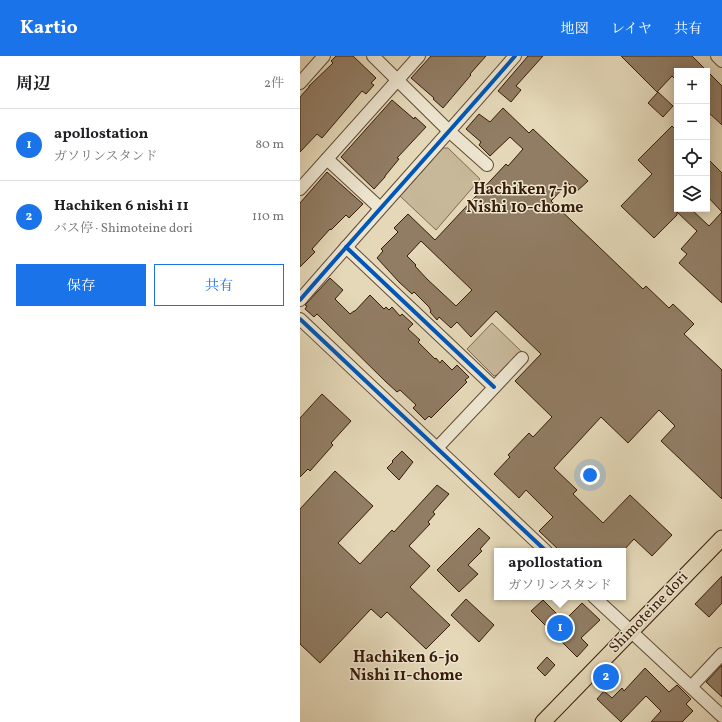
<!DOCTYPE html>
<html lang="ja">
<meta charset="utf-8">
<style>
:root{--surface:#fff;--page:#f2f2f2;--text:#202124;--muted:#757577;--line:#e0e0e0;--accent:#1a73e8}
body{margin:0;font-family:Vollkorn,"Noto Serif JP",serif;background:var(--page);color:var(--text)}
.controls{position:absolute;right:12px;top:12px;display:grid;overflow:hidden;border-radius:0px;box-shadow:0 2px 10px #0003}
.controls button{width:36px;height:36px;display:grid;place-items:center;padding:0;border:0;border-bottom:1px solid var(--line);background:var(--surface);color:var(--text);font:20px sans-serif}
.you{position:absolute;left:290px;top:419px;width:14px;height:14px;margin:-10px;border:3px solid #fff;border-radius:50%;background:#1a73e8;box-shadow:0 0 0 6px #1a73e833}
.badge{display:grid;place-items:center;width:26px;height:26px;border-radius:50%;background:var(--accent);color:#fff;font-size:13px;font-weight:700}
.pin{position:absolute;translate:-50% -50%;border:2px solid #fff;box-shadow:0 1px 4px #0006}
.popup{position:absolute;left:194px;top:492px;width:132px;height:52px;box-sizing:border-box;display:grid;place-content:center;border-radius:0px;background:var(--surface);filter:drop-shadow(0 1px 3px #0005);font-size:13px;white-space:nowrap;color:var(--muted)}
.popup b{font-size:15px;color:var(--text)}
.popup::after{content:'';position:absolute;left:50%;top:100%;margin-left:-8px;border:8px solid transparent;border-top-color:var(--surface)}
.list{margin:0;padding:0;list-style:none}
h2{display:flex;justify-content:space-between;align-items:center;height:52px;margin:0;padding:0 16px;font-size:17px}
h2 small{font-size:13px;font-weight:400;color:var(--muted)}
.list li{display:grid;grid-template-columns:26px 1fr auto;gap:12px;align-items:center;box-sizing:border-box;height:72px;padding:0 16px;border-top:1px solid var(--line)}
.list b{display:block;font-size:15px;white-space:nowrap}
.list p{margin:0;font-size:13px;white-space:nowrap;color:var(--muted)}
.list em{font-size:13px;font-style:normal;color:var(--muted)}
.actions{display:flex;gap:8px;padding:12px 16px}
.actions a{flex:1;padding:9px 0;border:1px solid var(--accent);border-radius:0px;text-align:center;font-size:14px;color:var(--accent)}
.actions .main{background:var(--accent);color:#fff}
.icon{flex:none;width:22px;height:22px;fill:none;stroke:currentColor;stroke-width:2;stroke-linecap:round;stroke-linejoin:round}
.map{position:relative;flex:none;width:422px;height:666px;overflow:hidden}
header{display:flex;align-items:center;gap:24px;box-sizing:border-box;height:56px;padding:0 20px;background:var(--accent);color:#fff}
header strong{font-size:19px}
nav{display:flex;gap:22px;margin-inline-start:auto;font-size:14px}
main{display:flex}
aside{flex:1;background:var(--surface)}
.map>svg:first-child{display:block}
.green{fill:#c7b89a;stroke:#806a51}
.building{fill:#917d64;stroke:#381b08;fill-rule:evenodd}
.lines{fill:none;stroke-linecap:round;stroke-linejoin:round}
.minor-casing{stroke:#634a34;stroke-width:14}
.major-casing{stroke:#381b08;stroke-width:17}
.minor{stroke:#ede6d1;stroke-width:12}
.major{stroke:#e4d8b8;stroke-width:15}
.cycleway-casing{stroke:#ede6d1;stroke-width:6}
.cycleway{stroke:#0057b8;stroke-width:4}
.labels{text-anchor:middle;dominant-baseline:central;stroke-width:3;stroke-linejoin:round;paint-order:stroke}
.street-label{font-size:15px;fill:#381b08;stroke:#ede6d1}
.neighbourhood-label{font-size:16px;font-weight:bold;fill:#381b08;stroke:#ede6d1}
</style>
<header>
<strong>Kartio</strong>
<nav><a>地図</a><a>レイヤ</a><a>共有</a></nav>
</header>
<main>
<aside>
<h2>周辺<small>2件</small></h2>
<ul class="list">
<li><span class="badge">1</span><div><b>apollostation</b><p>ガソリンスタンド</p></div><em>80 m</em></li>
<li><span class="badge">2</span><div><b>Hachiken 6 nishi 11</b><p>バス停 · Shimoteine dori</p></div><em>110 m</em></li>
</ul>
<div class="actions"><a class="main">保存</a><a>共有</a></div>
</aside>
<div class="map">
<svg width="422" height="666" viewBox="0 0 422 666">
<rect width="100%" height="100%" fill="#e4d8b8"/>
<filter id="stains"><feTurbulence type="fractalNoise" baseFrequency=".005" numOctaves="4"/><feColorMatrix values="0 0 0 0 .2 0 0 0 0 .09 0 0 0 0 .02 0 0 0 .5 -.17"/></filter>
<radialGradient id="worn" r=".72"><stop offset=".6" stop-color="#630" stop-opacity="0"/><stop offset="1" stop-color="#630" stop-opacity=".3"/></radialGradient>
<g class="green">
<polygon points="143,92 148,92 180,123 136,174 100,140"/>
<polygon points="192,267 222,296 199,318 194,320 167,293"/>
</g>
<g class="building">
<polygon points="36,0 53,0 76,22 71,27 74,29 66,38 62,35 22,82 17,78 0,96 0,41 9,31 9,30 33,7 31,5"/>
<polygon points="131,0 186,0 170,18 171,19 143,52 133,43 134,42 111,22"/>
<polygon points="228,0 243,0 216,30 221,34 211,46 198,35"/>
<polygon points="321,0 392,0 407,15 377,15 377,25 372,20 357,36"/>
<polygon points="407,15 422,30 422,69 407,55"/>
<polygon points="358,36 373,50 363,61 348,47"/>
<polygon points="92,44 114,63 115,61 126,71 97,102 99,103 85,120 85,121 74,133 41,101"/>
<path d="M203 52 229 77 233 73 288 125 276 136 268 127 251 145 343 233 346 230 369 252 373 248 394 268 384 278 422 314V443L361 385 375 370 359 354 328 387 301 361 254 412 277 434 273 438 303 467 330 439 372 479 352 500 334 483 323 495H260L239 475 253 461 226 434 219 442 194 418 210 401 208 399 229 377 233 381 252 361 215 325 241 298 196 255 171 281 157 266 151 272 139 261 137 264 130 256 131 255 129 251 114 236 112 238 99 226 77 202 83 195 81 193 98 176 94 172 108 158 135 184 206 108 208 110 223 93 210 81 190 100 179 89 181 86 166 73 179 58 190 66ZM121 185 172 234 156 250 127 223 115 210 116 209 107 200Z"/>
<polygon points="372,70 377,75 377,153 391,153 409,170 422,156 422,247 379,207 387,198 381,193 397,175 377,156 377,159 354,182 321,150 352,118 338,104"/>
<polygon points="407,102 422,117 422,156 407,140"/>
<polygon points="27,116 63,148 49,162 46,159 31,174 30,173 12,193 15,196 0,211 0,147"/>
<polygon points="30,222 43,234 35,243 50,258 54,255 55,255 70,239 84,253 86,251 89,254 92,251 100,260 102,258 113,268 108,273 120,284 118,286 135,303 136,302 140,307 142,304 152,314 157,309 169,321 165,324 167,326 131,362 129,360 125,364 113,352 116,349 100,334 97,336 86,326 17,258 14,261 5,253 7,250 5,249"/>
<polygon points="22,338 51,365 31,387 33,389 10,415 8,413 0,421 0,362"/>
<polygon points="102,395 113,406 99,424 87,412 93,406 92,405"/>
<polygon points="35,415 73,450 38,487 60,508 92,474 94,476 137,429 149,438 133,456 135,458 128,466 130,468 109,490 130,510 110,531 150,569 126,593 87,556 81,562 71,553 20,607 0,588 0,453"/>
<polygon points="179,472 190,482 180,493 182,495 168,509 178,518 159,536 137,514"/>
<polygon points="422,520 422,547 409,561 395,548"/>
<polygon points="166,543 194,569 179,586 151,559"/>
<polygon points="243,544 264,565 282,547 300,564 281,582 288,589 277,601 231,555"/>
<polygon points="247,601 255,609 245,620 237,612"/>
<polygon points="422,609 422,641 406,626"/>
<polygon points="345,612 369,636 377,629 391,643 386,648 393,655 382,666 351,666 361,655 346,640 321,666 297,643 304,635 312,642 322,632 324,635"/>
</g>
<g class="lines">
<defs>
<g id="minor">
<polyline points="73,0 150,76 187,109"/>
<polyline points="417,0 422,5"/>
<polyline points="0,27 24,0"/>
<polyline points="27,103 80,152"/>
<polyline points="0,133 119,0"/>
<polyline points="46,191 194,331"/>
<path d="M0 244C71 162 144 82 215 0"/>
<polyline points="0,263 246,495"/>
<polyline points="137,392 222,302"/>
<polyline points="294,541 422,660"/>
<polyline points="391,631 422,598"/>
</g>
<polyline id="major" points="243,666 422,482"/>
</defs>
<use href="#minor" class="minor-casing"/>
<use href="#major" class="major-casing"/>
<use href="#minor" class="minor"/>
<use href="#major" class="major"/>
<defs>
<g id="cycleway">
<polyline points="46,191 194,331"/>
<path d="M0 244C71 162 144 82 215 0"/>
<polyline points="0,263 246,495"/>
</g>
</defs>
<use href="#cycleway" class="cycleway-casing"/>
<use href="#cycleway" class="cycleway"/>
</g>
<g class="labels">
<g class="street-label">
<text transform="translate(349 557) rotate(-46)">Shimoteine dori</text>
</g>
<g class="neighbourhood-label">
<text x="225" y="134">Hachiken 7-jo<tspan x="225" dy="18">Nishi 10-chome</tspan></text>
<text x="106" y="602">Hachiken 6-jo<tspan x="106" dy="18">Nishi 11-chome</tspan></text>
</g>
</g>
<rect width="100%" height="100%" filter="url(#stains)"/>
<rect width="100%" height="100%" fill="url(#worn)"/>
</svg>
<div class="controls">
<button>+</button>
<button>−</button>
<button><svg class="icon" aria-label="locate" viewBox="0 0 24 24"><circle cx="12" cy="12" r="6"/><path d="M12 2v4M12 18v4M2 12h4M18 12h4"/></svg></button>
<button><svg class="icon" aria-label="layers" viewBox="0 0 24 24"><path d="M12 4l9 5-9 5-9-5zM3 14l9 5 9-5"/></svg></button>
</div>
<div class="you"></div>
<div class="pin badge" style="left:260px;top:572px">1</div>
<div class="popup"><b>apollostation</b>ガソリンスタンド</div>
<div class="pin badge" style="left:306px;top:621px">2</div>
</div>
</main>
